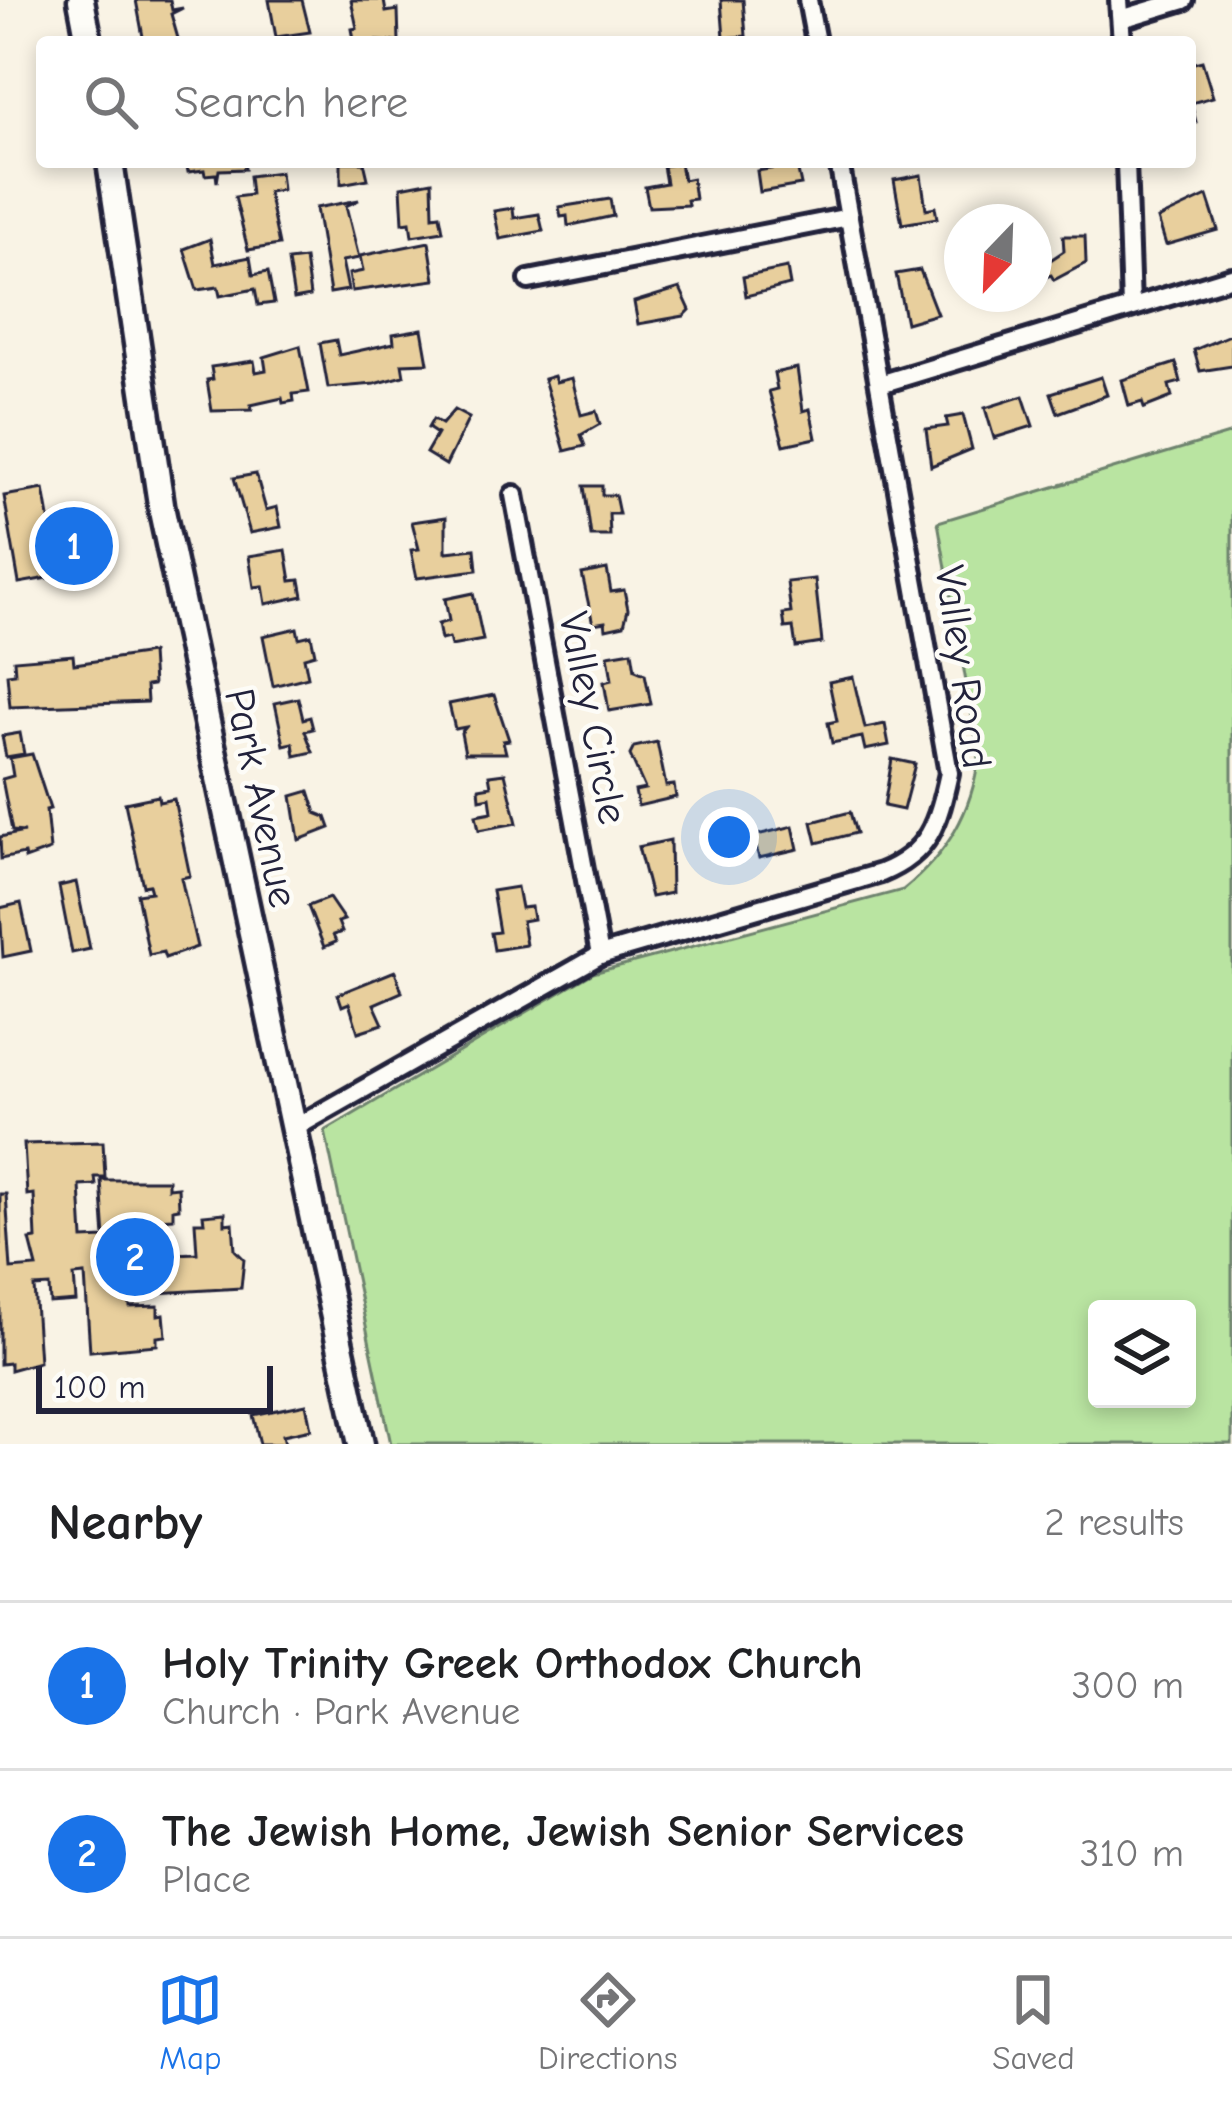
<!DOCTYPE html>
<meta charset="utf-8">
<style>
:root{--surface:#fff;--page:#f6f6f6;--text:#202124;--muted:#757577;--line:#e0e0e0;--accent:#1a73e8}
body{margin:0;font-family:"Comic Neue",sans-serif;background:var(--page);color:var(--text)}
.controls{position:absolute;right:36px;bottom:36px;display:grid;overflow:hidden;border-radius:12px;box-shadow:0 6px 18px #0003}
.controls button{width:108px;height:108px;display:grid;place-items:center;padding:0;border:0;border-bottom:3px solid var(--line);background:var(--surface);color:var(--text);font:60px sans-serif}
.compass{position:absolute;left:944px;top:204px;width:108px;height:108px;border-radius:50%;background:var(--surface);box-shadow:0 6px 18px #0003;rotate:203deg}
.scale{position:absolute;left:36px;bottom:30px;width:237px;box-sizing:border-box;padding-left:12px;border:6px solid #22223b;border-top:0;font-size:33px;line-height:42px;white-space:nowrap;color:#22223b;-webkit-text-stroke:9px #fdfcf7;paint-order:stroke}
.you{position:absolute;left:729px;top:837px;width:42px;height:42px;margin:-30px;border:9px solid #fff;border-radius:50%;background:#1a73e8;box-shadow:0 0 0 18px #1a73e833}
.badge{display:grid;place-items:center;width:78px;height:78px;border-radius:50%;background:var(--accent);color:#fff;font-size:39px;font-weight:700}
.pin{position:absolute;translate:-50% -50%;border:6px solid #fff;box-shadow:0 3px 12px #0006}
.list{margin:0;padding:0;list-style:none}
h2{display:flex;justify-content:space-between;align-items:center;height:156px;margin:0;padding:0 48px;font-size:51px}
h2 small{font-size:39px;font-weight:400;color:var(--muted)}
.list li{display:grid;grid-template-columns:78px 1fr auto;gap:36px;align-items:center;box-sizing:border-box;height:168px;padding:0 48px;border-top:3px solid var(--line)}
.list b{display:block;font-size:45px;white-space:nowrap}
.list p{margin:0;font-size:39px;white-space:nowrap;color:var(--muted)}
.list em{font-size:39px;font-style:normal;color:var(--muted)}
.icon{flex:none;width:66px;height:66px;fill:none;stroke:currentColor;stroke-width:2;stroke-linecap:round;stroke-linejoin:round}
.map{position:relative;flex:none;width:1232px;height:1444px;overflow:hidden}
.search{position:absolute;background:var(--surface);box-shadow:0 6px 18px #0003;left:36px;right:36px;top:36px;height:132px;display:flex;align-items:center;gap:30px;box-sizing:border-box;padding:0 42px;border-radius:12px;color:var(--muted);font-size:45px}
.sheet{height:492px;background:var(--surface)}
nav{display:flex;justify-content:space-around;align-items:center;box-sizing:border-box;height:168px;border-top:3px solid var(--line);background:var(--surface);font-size:33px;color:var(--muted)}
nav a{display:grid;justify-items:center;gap:6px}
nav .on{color:var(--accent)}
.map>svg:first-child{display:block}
.green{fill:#b9e4a1;stroke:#6e836e;stroke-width:3;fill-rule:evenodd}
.building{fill:#e8cf9d;stroke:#22223b;stroke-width:3}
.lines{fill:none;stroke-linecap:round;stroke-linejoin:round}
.minor-casing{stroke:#22223b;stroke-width:26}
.secondary-casing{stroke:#22223b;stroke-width:33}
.minor{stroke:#fdfcf7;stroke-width:16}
.secondary{stroke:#fdfcf7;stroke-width:24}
.labels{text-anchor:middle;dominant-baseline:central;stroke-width:9;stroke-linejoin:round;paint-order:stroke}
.street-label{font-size:42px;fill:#22223b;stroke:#fdfcf7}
</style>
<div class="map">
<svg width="1232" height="1444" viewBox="0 0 1232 1444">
<rect width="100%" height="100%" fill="#f9f3e5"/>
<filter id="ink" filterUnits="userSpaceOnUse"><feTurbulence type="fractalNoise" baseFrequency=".00833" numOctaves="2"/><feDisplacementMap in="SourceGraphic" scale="24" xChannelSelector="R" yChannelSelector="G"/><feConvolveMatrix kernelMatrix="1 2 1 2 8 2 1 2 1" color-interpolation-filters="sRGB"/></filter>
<g filter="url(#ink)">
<path class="green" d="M1232 433V1444H391L325 1131 593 973 903 890C947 854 972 813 979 756L938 522ZM1097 1309H1187V1399H1097Z"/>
<g class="building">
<polygon points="136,0 170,0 172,10 183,8 171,14 179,42 144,42"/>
<polygon points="302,0 310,32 276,37 269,0"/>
<polygon points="351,0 391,0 384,1 386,12 398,10 399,42 354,40 352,29 357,28"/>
<polygon points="721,0 743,0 746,36 724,38"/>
<polygon points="1202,61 1213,97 1191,103 1196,122 1190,124 1190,64"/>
<polygon points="186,162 244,162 245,169 219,170 217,182 216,174 205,175 204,170 188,172"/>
<polygon points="341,162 364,162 368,179 341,184"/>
<polygon points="781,162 796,162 801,185 760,192 757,171 782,167"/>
<polygon points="680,163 683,180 692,178 695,199 687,200 688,205 649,207 645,187 666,183 663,166"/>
<polygon points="280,172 282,190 268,192 279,245 248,250 235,197 251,195 249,176"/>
<polygon points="921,175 926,209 935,207 937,218 902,224 894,180"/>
<polygon points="432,181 433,216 440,215 443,231 412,236 410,222 403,223 401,187"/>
<polygon points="1207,196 1218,230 1166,245 1158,219"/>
<polygon points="610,199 613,216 568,226 567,216 561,217 559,207"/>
<polygon points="359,200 346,206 359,258 342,261 348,290 330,293 316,208"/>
<polygon points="513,208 514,218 539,214 543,231 500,239 494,211"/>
<polygon points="1063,236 1085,236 1086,263 1054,280 1051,275 1043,278 1040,267 1064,251"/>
<polygon points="210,239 215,264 250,257 253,275 268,272 274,303 258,305 255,289 220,296 218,287 197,290 184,249"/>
<polygon points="429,242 435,280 352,291 349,274 363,271 360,256"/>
<polygon points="305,259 310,296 294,299 288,261"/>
<polygon points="787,268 790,285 746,296 743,277"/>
<polygon points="920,270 937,314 906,323 896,274"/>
<polygon points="680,288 690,310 684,316 638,324 634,302"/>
<polygon points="422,329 428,363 402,364 404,376 375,384 328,388 320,343 336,340 339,355 394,343 393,334"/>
<polygon points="1232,334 1232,366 1200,371 1194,350"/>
<polygon points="300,346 309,392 293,394 294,401 283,403 282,398 251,405 252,410 212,411 207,380 213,379 211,367 254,361 256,372 266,370 264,357"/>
<polygon points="1176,363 1181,382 1169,385 1172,397 1144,408 1142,402 1129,406 1122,380"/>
<polygon points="797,368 803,411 810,409 816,438 784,445 769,391 777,389 774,373"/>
<polygon points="554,376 556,382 572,378 581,415 596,411 600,424 581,435 585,446 565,451 544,379"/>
<polygon points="1101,377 1107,395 1058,413 1051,393"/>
<polygon points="1023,396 1033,426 994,438 985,408"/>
<polygon points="454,410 469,418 446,465 426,453 437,434 428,428 433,419 442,424"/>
<polygon points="963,415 972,449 931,466 926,429 948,426 946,418"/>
<polygon points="256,474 266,510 277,507 281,527 250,533 234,478"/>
<polygon points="584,486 602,486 602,495 615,495 619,514 609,514 610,536 591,536"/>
<polygon points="44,489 51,529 96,521 102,555 57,564 59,576 19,583 4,496"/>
<polygon points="446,517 446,552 475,549 477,570 417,578 411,550 419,549 412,522"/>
<polygon points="286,550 291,581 300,580 303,596 266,604 263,586 254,587 249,556"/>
<polygon points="607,569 611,592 624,590 628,609 624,625 606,629 605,622 593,624 582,574"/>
<polygon points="815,579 822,643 796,647 793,627 785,628 783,614 791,613 787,582"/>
<polygon points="473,593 483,640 451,646 449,638 441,640 438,624 449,621 445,599"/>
<polygon points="297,628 299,638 311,635 315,654 304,657 308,677 273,686 263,636"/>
<polygon points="632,651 635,670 645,674 651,704 609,711 604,682 612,680 608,655"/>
<polygon points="151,653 153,685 146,686 147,702 10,707 7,674 15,673 14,660 73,655 74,664"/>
<polygon points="853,677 865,728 885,724 889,745 865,750 862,737 832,743 828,723 837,721 829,682"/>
<polygon points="494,695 509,740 503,741 506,753 465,753 461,733 466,727 455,729 449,704"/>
<polygon points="298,698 303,719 310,717 313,729 305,731 313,752 295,756 293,743 284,745 275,703"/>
<polygon points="20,733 24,754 6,757 2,736"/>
<polygon points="657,742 666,786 674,785 676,797 638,806 635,791 645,789 630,755 634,747"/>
<polygon points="32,754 50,809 46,810 50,850 25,859 24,854 1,859 0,837 24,832 12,831 2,779 13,776 10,758"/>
<polygon points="892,759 915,764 903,810 884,806"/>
<polygon points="505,773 517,823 479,830 476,815 492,812 490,797 480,799 479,788 491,786 489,775"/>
<polygon points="309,791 316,813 326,817 330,828 299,840 292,796"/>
<polygon points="158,796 159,802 174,799 190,876 181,878 197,947 165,958 163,952 149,955 137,894 151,892 149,885 143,886 125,803"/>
<polygon points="850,812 856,833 817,843 812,822"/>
<polygon points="793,826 798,849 759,858 753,836"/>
<polygon points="670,840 671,893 651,897 638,847"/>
<polygon points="76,882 90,949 72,953 59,886"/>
<polygon points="517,887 521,908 531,907 533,919 522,921 526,945 494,950 491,933 499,932 492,891"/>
<polygon points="329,898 344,920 338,922 342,932 333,935 336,942 324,947 308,906"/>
<polygon points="21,903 31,951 3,957 0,908"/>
<polygon points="395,971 402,992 374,1004 383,1024 358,1032 349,1003 342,1006 338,994"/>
<polygon points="103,1142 105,1177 95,1177 96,1185 80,1186 83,1239 105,1238 101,1180 168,1180 168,1188 178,1187 179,1208 173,1209 173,1218 144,1220 146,1255 197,1253 195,1222 204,1222 203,1215 225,1213 225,1224 233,1223 235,1250 244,1259 241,1288 156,1293 155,1278 128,1279 130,1307 158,1306 158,1315 164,1314 166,1336 157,1337 157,1345 90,1351 85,1275 74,1276 76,1301 50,1303 49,1286 34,1287 39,1362 10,1370 10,1363 0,1364 0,1194 6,1194 11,1269 37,1267 30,1240 36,1239 34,1194 27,1195 24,1144"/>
<polygon points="306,1404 311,1429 283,1435 285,1444 260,1444 253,1415"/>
</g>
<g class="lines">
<defs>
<g id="minor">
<polyline points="808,0 816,42"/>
<polyline points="1119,0 1122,42"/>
<polyline points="1121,19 1184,0"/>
<polyline points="1126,162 1131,307"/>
<polyline points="529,280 849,217"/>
<polyline points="880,384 1232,277"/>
<polyline points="514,495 600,955"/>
<path d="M293 1129 600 955 881 873C930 853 938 823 949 773L839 162"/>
</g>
<g id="secondary">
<polyline points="81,0 89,42"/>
<polyline points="110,162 162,511 361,1444"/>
</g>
</defs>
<use href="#minor" class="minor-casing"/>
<use href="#secondary" class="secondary-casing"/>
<use href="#minor" class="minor"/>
<use href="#secondary" class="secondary"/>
</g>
</g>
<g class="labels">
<g class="street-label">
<text transform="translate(963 667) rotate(82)">Valley Road</text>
<text transform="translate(593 718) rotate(79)">Valley Circle</text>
<text transform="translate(261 798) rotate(78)">Park Avenue</text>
</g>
</g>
</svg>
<div class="controls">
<button><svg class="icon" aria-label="layers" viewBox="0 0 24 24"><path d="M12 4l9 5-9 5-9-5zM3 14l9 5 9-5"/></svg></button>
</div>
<svg class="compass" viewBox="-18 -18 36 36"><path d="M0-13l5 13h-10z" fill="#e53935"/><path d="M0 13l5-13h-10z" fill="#757577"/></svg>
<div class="scale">100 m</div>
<div class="you"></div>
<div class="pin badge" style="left:74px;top:546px">1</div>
<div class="pin badge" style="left:135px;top:1257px">2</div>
<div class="search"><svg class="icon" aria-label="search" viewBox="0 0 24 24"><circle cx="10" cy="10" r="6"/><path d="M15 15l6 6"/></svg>Search here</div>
</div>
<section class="sheet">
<h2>Nearby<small>2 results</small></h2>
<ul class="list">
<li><span class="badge">1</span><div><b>Holy Trinity Greek Orthodox Church</b><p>Church · Park Avenue</p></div><em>300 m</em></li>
<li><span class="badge">2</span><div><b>The Jewish Home, Jewish Senior Services</b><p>Place</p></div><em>310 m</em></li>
</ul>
</section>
<nav>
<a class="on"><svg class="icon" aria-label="map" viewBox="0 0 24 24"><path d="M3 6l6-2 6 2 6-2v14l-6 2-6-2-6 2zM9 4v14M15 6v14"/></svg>Map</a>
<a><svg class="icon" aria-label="directions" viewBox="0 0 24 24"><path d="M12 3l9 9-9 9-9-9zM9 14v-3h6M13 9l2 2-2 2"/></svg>Directions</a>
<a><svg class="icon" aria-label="saved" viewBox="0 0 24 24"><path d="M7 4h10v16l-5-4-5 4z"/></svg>Saved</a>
</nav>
